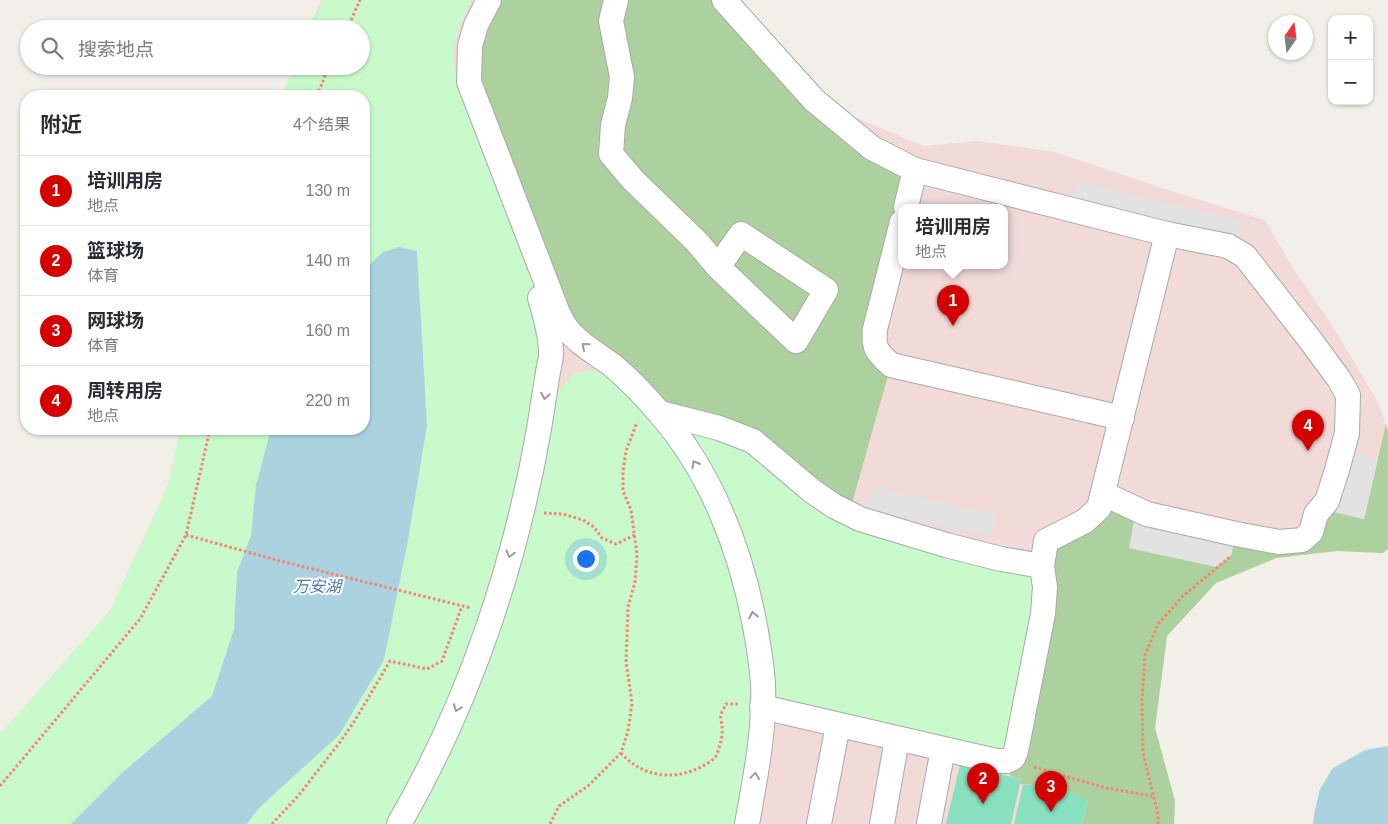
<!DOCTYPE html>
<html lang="zh">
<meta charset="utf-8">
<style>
:root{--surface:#fff;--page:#f2f2f3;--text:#2b2b33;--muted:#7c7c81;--line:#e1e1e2;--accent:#d40000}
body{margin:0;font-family:Helvetica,"Noto Sans SC",sans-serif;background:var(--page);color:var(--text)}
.controls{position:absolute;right:15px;top:15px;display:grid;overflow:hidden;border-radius:10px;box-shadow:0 1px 4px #0004}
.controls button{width:45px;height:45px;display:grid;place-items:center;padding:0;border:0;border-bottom:1px solid var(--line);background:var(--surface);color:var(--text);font:25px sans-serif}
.compass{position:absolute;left:1268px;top:15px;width:45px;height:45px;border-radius:50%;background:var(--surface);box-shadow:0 1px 4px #0004;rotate:14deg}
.you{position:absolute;left:585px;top:558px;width:18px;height:18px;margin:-12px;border:4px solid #fff;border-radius:50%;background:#1a73e8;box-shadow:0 0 0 8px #1a73e833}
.badge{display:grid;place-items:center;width:32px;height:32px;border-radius:50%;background:var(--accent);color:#fff;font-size:16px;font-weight:700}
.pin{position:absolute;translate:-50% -41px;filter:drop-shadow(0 1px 2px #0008)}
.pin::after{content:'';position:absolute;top:26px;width:18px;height:15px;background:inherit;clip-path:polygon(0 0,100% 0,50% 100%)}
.popup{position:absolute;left:898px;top:204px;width:110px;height:65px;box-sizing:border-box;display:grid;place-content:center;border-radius:10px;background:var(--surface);filter:drop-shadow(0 1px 4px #0005);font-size:16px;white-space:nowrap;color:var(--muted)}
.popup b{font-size:19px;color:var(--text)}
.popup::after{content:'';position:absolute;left:50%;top:100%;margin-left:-10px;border:10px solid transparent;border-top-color:var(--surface)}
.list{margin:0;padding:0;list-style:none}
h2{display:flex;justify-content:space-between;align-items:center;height:65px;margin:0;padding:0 20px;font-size:21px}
h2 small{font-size:16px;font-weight:400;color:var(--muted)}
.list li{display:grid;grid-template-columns:32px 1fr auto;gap:15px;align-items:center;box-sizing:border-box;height:70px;padding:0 20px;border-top:1px solid var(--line)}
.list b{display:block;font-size:19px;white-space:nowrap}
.list p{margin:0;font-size:16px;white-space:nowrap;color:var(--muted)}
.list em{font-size:16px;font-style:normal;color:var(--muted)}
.icon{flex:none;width:28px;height:28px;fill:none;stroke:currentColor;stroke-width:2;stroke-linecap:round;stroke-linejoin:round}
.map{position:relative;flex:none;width:1388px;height:824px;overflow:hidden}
.search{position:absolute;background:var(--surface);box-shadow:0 1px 4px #0004;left:20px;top:20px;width:350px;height:55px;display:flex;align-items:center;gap:12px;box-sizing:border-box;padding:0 18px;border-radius:28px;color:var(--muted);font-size:19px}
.panel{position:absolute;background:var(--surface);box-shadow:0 1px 4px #0004;left:20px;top:90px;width:350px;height:345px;border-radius:20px}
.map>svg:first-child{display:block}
.commercial{fill:#f2dad9;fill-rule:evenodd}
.forest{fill:#add19e}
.park{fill:#c8facc}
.pitch{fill:#88e0be}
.parking{fill:#e2e2e2}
.water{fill:#aad3df}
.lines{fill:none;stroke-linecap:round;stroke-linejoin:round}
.minor-casing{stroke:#a9a9a9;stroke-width:26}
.path{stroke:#fa8072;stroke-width:3;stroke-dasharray:2.5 2.5;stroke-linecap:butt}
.minor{stroke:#fff;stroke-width:24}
.oneway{stroke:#9c9c9c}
.labels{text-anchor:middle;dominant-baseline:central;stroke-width:4;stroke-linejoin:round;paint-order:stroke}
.water-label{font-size:16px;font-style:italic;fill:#4a7aab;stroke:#fff}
</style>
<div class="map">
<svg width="1388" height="824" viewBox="0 0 1388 824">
<rect width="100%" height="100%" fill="#f2efe9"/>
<path class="commercial" d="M322 0H739L840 111 924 146 977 141 1055 152 1171 191 1265 220 1291 265 1335 330 1378 402 1388 431V549L1383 553 1337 551 1276 558 1216 583 1167 636 1155 728 1175 801 1174 824H0V734L110 611 168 485 180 429H364V96H282L293 66H361V29H307ZM902 207H1004V265H902Z"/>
<g class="forest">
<polygon points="489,0 724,0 779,63 915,170 875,329 891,365 849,514 687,419 568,330 469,64"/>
<polygon points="1386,424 1388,431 1388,549 1383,553 1337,551 1276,558 1216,583 1167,636 1155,728 1175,801 1174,824 1082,824 1088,800 1033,785 1020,784 1021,779 1010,776 1016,751 1043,554 1099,508 1236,534 1302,540 1316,514 1336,512 1364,519"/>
</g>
<polygon class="park" points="324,0 471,0 461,22 456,39 453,55 456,77 471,120 543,308 540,425 557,392 575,372 596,370 719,428 834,506 1042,566 1013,758 763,707 747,824 0,824 0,734 110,611 168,485 180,429 364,429 364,96 282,96 293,66 361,66 361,29 307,29"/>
<g class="pitch">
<polygon points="960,765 1021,779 1011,824 946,824"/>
<path d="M1023 785C1045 785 1068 791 1088 800L1082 824H1014Z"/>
</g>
<g class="parking">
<polygon points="1077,181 1243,221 1238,239 1073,199"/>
<polygon points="1342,450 1378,459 1364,519 1320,509"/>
<polygon points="873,487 996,514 992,537 868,509"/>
<polygon points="1136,509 1236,534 1231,556 1216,567 1129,548"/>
</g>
<g class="water">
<polygon points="399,247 417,251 427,425 408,540 384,660 339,735 259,808 247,824 71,824 123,772 212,696 234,629 237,572 251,536 256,485 271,429 364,429 364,270 383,252"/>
<polygon points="1388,746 1388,824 1313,824 1314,814 1320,789 1333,768 1365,750"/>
</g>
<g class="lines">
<defs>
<g id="minor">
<path d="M489 0 476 25 470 46 469 82 558 313C561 319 564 325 568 330 579 344 597 354 612 365 630 380 647 398 662 416 711 473 740 548 754 621 758 642 762 664 763 685 765 731 755 779 747 824"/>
<polyline points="616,0 611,21 622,77 620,98 613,125 611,154 633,180 697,242 718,267 796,341 826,290 741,234 718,267"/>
<polyline points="724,0 814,100 872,148 915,170 1167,234 1228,246 1245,256 1311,341 1339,379 1348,395 1347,433 1337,470 1327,501 1316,514 1311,532 1302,540 1279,542 1236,534 1147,514 1104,494"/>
<polyline points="906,207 915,170"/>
<path d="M902 222 875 329C873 349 877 352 891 365L1122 418"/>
<polyline points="660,413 719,428 753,441 812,491 834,506 860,519 946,545 1001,559 1042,566"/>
<polyline points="762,707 996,761 1007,761 1013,758 1016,751 1043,614 1045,587 1042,566 1046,541 1085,521 1099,508 1167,234"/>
<path d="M399 824C469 703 515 566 539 429 542 410 545 391 548 372 549 365 552 357 551 350 550 333 545 314 540 298"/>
<polyline points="819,824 838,725"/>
<polyline points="882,824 897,739"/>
<polyline points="929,824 943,749"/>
</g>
</defs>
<use href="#minor" class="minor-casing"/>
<g class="path">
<polyline points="347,29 360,0"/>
<polyline points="317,96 329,66"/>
<polyline points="544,513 563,514 583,520 594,527 602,538 616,544 635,535"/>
<polyline points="186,535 284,562 471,608"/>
<path d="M621 753C642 777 673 781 701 767 706 764 713 761 716 756 720 746 723 737 722 726 722 723 720 718 721 715 721 712 725 707 726 704H739"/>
<polyline points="1034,767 1106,788 1152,796"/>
<polyline points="0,786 140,619 186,535 210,429"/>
<polyline points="272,824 299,795 340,742 354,722 390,661 427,669 442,661 462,606"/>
<polyline points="550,824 559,806 588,786 621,753 628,731 632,703 626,662 628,607 635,582 637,555 631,510 623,491 623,471 626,451 637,422"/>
<polyline points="1158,824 1158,814 1143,753 1142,701 1145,655 1158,624 1184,595 1231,556"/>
</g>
<use href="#minor" class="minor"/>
</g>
<defs><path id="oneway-chevron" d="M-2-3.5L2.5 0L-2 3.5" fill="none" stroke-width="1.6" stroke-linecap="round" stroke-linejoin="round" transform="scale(1.25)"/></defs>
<g class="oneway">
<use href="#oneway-chevron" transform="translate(585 346) rotate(-140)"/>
<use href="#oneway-chevron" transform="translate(545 396) rotate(99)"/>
<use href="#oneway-chevron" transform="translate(695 464) rotate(-120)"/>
<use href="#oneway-chevron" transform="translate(510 554) rotate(105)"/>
<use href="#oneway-chevron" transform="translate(753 615) rotate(-101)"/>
<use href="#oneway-chevron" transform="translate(457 708) rotate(111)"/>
<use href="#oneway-chevron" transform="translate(755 776) rotate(-82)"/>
</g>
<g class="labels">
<g class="water-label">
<text x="317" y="586">万安湖</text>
</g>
</g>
</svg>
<div class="controls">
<button>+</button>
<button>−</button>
</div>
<svg class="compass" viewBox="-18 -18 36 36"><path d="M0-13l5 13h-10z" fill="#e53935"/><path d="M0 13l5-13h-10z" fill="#7c7c81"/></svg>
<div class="you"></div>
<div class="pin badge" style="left:953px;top:326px">1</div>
<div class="popup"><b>培训用房</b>地点</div>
<div class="pin badge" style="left:983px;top:804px">2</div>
<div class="pin badge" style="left:1051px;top:812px">3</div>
<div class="pin badge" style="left:1308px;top:451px">4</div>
<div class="search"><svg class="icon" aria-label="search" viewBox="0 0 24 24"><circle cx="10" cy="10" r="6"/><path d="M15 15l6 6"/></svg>搜索地点</div>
<section class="panel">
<h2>附近<small>4个结果</small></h2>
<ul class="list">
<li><span class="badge">1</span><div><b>培训用房</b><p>地点</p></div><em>130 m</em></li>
<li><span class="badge">2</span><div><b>篮球场</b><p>体育</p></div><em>140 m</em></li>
<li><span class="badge">3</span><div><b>网球场</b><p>体育</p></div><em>160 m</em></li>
<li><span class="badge">4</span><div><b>周转用房</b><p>地点</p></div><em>220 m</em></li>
</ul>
</section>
</div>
